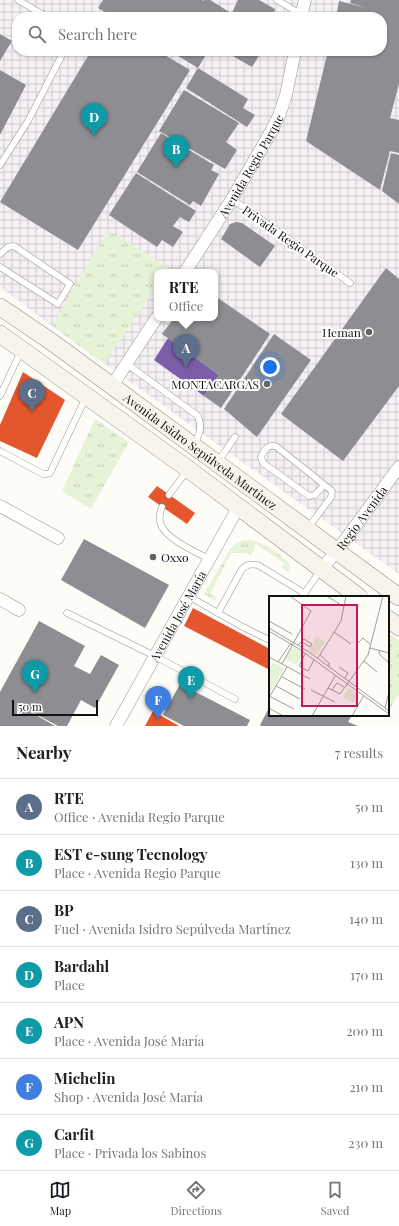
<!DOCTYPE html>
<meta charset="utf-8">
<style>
:root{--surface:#fff;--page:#f2f2f2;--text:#202124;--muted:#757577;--line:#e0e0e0;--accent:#111827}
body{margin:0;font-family:"Playfair Display",serif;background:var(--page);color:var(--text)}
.scale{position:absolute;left:12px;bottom:10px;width:86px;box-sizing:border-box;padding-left:4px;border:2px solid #111;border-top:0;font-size:11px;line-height:14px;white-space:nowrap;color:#111;-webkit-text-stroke:3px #fff;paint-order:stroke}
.you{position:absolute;left:270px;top:367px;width:14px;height:14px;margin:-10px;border:3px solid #fff;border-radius:50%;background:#1a73e8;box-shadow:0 0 0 6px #1a73e833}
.badge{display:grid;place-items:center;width:26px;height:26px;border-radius:50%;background:var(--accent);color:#fff;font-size:13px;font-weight:700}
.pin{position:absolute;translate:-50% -33px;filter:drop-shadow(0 1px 2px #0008)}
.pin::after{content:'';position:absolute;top:21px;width:14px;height:12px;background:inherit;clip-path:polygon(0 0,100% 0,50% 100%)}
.popup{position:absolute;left:154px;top:269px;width:64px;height:52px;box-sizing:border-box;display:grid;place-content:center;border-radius:8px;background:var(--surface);filter:drop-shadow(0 1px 3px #0005);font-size:13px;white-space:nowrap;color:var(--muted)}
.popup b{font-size:15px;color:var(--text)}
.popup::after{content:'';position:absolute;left:50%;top:100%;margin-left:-8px;border:8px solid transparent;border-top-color:var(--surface)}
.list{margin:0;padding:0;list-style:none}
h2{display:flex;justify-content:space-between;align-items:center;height:52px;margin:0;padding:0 16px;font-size:17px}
h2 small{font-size:13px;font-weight:400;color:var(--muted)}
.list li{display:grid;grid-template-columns:26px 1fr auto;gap:12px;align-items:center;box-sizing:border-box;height:56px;padding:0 16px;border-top:1px solid var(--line)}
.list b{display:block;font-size:15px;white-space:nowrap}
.list p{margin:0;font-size:13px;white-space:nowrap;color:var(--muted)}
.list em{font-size:13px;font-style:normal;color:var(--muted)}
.icon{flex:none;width:22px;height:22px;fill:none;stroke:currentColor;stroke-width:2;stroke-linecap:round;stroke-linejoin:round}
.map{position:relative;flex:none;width:399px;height:726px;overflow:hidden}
.search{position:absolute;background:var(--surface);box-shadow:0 1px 3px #0004;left:12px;right:12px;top:12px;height:44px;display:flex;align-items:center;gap:10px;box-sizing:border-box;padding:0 14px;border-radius:16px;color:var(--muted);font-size:15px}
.sheet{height:444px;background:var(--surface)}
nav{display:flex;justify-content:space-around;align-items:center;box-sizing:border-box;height:56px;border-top:1px solid var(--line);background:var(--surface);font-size:11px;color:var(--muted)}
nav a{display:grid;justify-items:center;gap:2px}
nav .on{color:var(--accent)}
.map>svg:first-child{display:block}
.industrial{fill:url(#industrial-grid);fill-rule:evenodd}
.grass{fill:url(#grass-tufts)}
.shops{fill:#e4572e}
.offices{fill:#7b5ea7}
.industry{fill:#8d8d92}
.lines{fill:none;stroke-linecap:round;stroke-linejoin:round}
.service-casing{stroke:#979795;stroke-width:7}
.minor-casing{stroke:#979795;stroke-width:13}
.secondary-casing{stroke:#8e8d8b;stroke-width:18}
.service{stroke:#fffffe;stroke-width:6}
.minor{stroke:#fffffe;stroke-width:12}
.secondary{stroke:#f6f4eb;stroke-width:17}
.poi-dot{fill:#646362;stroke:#fff;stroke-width:1.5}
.labels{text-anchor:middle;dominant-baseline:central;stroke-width:4;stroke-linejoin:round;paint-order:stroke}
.street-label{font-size:12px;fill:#111;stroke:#fff}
.poi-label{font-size:12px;fill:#111;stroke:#fff;text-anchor:end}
.inset-road{fill:none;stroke:#9f9e9b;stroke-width:1}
.view{fill:#c2185b;fill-opacity:0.15;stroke:#c2185b;stroke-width:2}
.inset-edge{fill:none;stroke:#111;stroke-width:2}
</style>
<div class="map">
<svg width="399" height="726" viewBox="0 0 399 726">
<defs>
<pattern id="industrial-grid" width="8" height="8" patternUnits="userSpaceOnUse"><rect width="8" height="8" fill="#f5f0f3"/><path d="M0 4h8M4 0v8" fill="none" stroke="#d1cdcf"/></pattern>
<pattern id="grass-tufts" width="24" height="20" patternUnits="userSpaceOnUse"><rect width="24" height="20" fill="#e7f3d7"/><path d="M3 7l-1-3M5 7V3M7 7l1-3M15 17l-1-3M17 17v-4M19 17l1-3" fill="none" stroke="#c5cfb8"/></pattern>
</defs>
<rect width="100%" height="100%" fill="#fdfcf7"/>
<path class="industrial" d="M0 0H399V574L52 326 0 287ZM17 17H382V51H17ZM157 272H215V318H157Z"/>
<g class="grass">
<polygon points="108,229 169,268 167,272 157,272 157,286 104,364 52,326"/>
<polygon points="95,419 129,442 91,509 62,491"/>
<path d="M244 540C261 540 279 552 290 565L289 572 282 568 284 563 256 544 251 556 247 553H231L210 594 217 597 215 601 204 594 231 548 237 543Z"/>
<polygon points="388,633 399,640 399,694 388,712"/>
</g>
<g class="shops">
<polygon points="23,372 65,400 37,458 0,441 0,425"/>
<polygon points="157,486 195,513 187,524 148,497"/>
<polygon points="193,608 270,649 270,670 184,626"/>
<polygon points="153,711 179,726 145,726"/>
</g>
<polygon class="offices" points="168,338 219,375 204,396 154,360"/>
<g class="industry">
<polygon points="103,0 202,0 204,1 204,0 210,0 231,13 229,17 113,17 98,8"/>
<polygon points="238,0 259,0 275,9 274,17 230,17"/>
<polygon points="351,0 399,0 399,84 390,118 399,120 399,153 390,151 380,190 306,141 328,51 382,51 382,17 336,17 339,1 367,8 350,3"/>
<polygon points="0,34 12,41 0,61"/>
<polygon points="91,51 158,51 190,70 78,250 0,202"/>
<polygon points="170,51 208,51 198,68"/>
<polygon points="224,51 262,51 252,67"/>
<polygon points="198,68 248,99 243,108 255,115 247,127 186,88"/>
<polygon points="0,70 26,85 0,135"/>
<polygon points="184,90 239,123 226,142 237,150 225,169 159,131"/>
<polygon points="161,133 214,165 211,170 219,174 201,206 193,201 190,205 137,172"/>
<polygon points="391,153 399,155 399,204 382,191"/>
<polygon points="136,173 196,211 189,222 180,217 173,226 183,232 173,247 162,240 157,247 109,215"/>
<polygon points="236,222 242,223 275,246 260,267 221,239 230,224"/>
<polygon points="386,268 399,279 399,386 343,461 281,414"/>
<polygon points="215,296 270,334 221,408 204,396 219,375 162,334 174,318 215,318"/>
<polygon points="274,334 311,360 257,437 224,409"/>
<polygon points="84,539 169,585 145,628 61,580"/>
<polygon points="39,621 85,646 74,666 90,674 101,655 119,665 95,708 81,700 67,726 58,726 19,705 55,726 0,726 0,692"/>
<polygon points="180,684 250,720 247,726 184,726 163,715"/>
<polygon points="270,706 270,715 352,715 348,722 358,726 261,726 260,725"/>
</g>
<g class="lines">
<defs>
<g id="service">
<polyline points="18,0 47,17"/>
<polyline points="277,0 302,15"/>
<polyline points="0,165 28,121 64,51"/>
<polyline points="232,199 350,283"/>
<polyline points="0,254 8,247 14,246 70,284 58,304 0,267"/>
<path d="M127 364 198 416C202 428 200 434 194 444"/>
<polyline points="0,396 21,351"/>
<polyline points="0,451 43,474 46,474 50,473 86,397"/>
<polyline points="218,462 235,437"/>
<polyline points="169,495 187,471"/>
<path d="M162 507C160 512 159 517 160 522 163 538 196 552 209 559"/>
<path d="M308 528 331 497 332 491 277 447C269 443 264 450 261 457L263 463 309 496 315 495 324 485"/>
<polyline points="188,596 241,626 265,638 270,640"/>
<polyline points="302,597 320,571"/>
<polyline points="67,613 155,656 235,699"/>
<path d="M218 613 242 569C247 564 251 564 258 565L304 593"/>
</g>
<g id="minor">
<polyline points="301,17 305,0"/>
<path id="s1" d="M185 272 232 199 268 137 279 116 286 95 295 51"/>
<polyline points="112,386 157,317"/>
<polyline points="0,506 58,538"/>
<path id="s2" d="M322 568 337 551 399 467"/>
<polyline points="0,599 19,610"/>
<path id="s3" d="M116 726 239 506"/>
</g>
<g id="secondary">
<path id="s4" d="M0 307 49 340 112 386 399 597"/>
<polyline points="0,334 188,469 359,597"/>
<polyline points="388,619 399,627"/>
</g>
</defs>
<use href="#service" class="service-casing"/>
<use href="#minor" class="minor-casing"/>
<use href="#secondary" class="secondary-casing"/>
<use href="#service" class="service"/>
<use href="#minor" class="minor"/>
<use href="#secondary" class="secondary"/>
</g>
<g class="poi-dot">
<circle cx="369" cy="332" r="4"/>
<circle cx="267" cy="384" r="4"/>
<circle cx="153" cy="557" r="4"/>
</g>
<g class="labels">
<g class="street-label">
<text stroke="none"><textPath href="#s1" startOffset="125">Avenida Regio Parque</textPath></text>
<text transform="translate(291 241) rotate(35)">Privada Regio Parque</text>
<text stroke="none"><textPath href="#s4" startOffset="247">Avenida Isidro Sepúlveda Martínez</textPath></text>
<text stroke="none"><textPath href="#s2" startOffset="64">Regio Avenida</textPath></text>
<text stroke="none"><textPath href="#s3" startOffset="126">Avenida José María</textPath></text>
</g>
<g class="poi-label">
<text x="361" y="332">Heman</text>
<text x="259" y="384">MONTACARGAS</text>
<text x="161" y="557" text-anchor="start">Oxxo</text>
</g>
</g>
<g transform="translate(269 596)">
<rect width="120" height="120" fill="#fdfcf7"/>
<path d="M48 40 56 46 47 59 40 54ZM26 52 34 58 27 69 16 63 22 53ZM4 66 15 72 1 97 0 74ZM80 92 90 99 87 108 74 101Z" fill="#e7f3d7"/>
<path class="inset-road" d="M58 0 75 11M0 25 23 38M0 32 40 56 120 115M0 35 30 53 120 118M65 36 82 48M32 45 41 51 43 48M89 47 94 42 102 49M29 49 35 43 43 48M101 52 120 57M110 54V58L120 67M36 58 30 70 39 75 45 64M51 59 60 67V71M0 61 41 83M49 62 72 25 77 0M95 65 108 76M9 66 22 47M13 68 42 15 21 0M70 71 79 77 76 82M13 81 36 93M7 90 31 103M59 92 71 98 99 59 114 0M42 94 66 106M63 94 68 87 75 91M0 100 25 113M1 100 18 71M0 112 14 120M116 112 120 96M43 120 66 80M83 120 95 99"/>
<path class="view" d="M33 9H88V110H33Z"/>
<rect width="120" height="120" class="inset-edge"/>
</g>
</svg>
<div class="scale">50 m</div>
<div class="you"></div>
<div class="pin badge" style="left:186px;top:367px;background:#5c6f8a">A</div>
<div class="popup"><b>RTE</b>Office</div>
<div class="pin badge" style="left:176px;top:168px;background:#0f9aa8">B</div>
<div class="pin badge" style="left:32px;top:412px;background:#5c6f8a">C</div>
<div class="pin badge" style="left:94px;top:136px;background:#0f9aa8">D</div>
<div class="pin badge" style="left:191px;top:699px;background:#0f9aa8">E</div>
<div class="pin badge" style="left:158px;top:719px;background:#3f7fe0">F</div>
<div class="pin badge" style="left:35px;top:693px;background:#0f9aa8">G</div>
<div class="search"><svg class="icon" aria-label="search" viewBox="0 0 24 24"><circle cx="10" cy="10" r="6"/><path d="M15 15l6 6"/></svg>Search here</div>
</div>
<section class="sheet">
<h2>Nearby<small>7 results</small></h2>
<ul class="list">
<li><span class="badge" style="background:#5c6f8a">A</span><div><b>RTE</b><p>Office · Avenida Regio Parque</p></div><em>50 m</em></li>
<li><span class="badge" style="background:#0f9aa8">B</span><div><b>EST e-sung Tecnology</b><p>Place · Avenida Regio Parque</p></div><em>130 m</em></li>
<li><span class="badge" style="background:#5c6f8a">C</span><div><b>BP</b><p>Fuel · Avenida Isidro Sepúlveda Martínez</p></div><em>140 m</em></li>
<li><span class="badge" style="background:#0f9aa8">D</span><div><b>Bardahl</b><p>Place</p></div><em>170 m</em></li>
<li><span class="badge" style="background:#0f9aa8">E</span><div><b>APN</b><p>Place · Avenida José María</p></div><em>200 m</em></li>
<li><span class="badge" style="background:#3f7fe0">F</span><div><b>Michelin</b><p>Shop · Avenida José María</p></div><em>210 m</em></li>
<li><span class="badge" style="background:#0f9aa8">G</span><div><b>Carfit</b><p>Place · Privada los Sabinos</p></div><em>230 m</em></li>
</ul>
</section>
<nav>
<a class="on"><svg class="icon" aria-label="map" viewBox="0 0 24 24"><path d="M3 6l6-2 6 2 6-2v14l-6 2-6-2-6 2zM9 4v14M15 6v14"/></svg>Map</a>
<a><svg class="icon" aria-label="directions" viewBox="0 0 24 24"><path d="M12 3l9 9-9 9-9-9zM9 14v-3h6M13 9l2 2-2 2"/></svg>Directions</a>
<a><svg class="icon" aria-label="saved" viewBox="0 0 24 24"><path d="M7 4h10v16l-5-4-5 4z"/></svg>Saved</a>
</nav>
